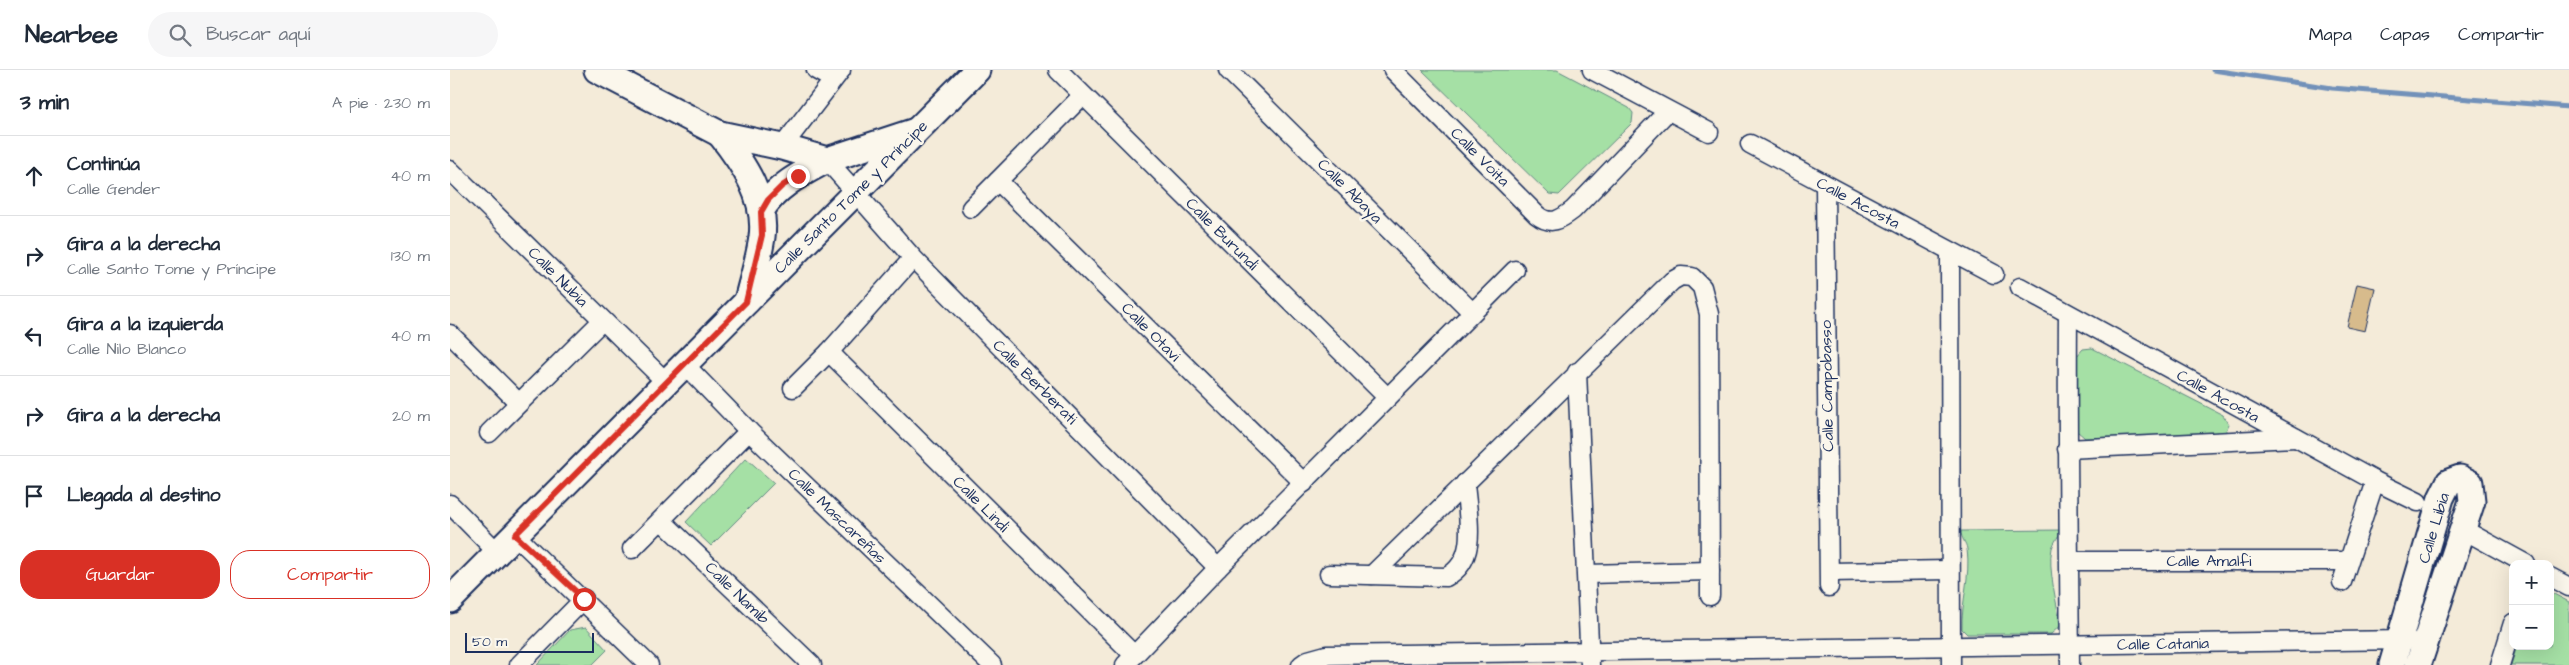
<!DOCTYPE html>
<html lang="es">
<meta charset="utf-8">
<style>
:root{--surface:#fff;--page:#f6f6f7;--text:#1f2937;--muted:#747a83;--line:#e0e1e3;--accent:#d93025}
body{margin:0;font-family:"Architects Daughter",sans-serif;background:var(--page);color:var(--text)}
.controls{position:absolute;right:15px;bottom:15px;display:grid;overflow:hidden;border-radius:10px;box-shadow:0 5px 20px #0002}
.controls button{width:45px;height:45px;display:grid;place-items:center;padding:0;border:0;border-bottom:1px solid var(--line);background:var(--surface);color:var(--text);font:25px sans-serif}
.scale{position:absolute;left:15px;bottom:12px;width:129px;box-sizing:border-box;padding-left:5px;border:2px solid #1b2f5e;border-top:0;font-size:14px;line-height:18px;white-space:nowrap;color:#1b2f5e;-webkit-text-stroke:4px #fbf7ec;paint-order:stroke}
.stop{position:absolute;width:15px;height:15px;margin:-11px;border:4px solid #d93025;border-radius:50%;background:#fff}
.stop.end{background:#d93025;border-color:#fff;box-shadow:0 1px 5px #0008}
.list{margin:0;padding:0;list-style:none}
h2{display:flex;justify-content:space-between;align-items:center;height:65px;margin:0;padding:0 20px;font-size:21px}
h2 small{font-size:16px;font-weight:400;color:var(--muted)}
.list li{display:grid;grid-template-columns:32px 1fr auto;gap:15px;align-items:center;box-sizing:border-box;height:80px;padding:0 20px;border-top:1px solid var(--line)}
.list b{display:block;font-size:19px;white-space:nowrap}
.list p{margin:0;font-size:16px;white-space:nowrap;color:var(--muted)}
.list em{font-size:16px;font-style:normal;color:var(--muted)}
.actions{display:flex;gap:10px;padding:15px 20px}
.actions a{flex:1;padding:11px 0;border:1px solid var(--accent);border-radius:20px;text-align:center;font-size:18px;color:var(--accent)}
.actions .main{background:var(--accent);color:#fff}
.icon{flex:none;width:28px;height:28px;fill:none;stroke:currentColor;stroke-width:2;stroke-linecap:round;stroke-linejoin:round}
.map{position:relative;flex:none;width:2119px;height:595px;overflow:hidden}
header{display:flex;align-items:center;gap:30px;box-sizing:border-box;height:70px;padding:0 25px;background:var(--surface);border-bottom:1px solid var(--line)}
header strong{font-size:24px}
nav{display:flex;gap:28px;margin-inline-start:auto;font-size:18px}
.search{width:350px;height:45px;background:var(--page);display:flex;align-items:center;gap:12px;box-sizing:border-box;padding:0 18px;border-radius:28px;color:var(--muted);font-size:19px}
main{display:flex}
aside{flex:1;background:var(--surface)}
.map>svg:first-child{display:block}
.green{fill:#a5e0a5;stroke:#608882}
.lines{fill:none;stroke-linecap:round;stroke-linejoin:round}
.stream{stroke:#7291b9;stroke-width:5}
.building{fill:#d7bb8c;stroke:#1b2f5e}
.street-casing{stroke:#1b2f5e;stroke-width:21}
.secondary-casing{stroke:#1b2f5e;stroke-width:29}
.street{stroke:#fbf7ec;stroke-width:18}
.secondary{stroke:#fbf7ec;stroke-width:25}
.route{stroke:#d93025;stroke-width:6}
.labels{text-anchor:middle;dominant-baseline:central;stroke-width:5;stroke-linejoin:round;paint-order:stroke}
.street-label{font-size:16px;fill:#1b2f5e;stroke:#fbf7ec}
</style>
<header>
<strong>Nearbee</strong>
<div class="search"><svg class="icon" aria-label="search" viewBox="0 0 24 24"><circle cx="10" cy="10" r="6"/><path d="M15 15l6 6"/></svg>Buscar aquí</div>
<nav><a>Mapa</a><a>Capas</a><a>Compartir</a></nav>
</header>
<main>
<aside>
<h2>3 min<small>A pie · 230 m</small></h2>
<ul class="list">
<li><svg class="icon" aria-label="ahead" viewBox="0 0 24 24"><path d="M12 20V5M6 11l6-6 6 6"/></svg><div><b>Continúa</b><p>Calle Gender</p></div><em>40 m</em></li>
<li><svg class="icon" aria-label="right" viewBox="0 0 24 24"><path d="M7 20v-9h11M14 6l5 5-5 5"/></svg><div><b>Gira a la derecha</b><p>Calle Santo Tome y Príncipe</p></div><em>130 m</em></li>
<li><svg class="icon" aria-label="left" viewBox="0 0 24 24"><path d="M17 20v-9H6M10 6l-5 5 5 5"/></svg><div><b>Gira a la izquierda</b><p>Calle Nilo Blanco</p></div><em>40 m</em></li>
<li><svg class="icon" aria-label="right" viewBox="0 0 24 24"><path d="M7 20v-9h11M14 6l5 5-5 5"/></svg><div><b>Gira a la derecha</b></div><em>20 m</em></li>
<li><svg class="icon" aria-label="arrive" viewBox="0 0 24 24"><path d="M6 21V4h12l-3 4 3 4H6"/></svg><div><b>Llegada al destino</b></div></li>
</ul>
<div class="actions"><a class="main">Guardar</a><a>Compartir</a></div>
</aside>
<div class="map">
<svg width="2119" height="595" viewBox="0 0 2119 595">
<rect width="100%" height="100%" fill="#f4ebd9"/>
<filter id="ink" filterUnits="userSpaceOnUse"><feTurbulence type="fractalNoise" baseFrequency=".02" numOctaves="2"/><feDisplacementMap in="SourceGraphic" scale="10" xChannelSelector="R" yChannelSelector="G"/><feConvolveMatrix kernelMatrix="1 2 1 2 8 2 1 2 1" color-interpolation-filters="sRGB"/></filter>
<g filter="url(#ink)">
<g class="green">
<polygon points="972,0 1107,0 1179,38 1183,43 1182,53 1109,125 1099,124"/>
<polygon points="1642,278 1773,345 1779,354 1773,367 1635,368 1627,361 1626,287 1633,279"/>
<polygon points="296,388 324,413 261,476 236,452"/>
<path d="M1612 460C1609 465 1604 472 1602 478 1597 499 1608 535 1610 556L1601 564H1517L1512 559C1511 532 1521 506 1517 479 1516 472 1511 469 1511 461Z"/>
<polygon points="2100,522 2119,532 2119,595 2061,595 2067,576 2100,576"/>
<polygon points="136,557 157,580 142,595 87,595 120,560"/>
</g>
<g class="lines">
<polyline class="stream" points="1763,0 1882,18 2119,37"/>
</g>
<polygon class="building" points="1907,214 1925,218 1915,261 1897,257"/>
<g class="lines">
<defs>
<g id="street">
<polyline points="366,0 382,9"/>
<polyline points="608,0 937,327"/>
<polyline points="778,0 1022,242"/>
<path d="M943 0 1087 145C1101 156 1110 150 1123 140L1218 41"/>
<polyline points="1142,0 1259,62"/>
<polyline points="1300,74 1544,204"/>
<polyline points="332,77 391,0"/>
<polyline points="377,90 463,188 768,498"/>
<polyline points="0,100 216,312"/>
<polyline points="548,111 854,413"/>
<polyline points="1375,115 1379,517"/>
<polyline points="521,138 632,26"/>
<polyline points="1500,182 1501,595"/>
<polyline points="1570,217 1925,411 1968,432"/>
<path d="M1618 244C1617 361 1619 478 1620 595"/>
<polyline points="0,264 68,332"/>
<polyline points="379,282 684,585"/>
<polyline points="235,295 299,361 542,595"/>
<polyline points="1127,302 1140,595"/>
<polyline points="343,318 379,282 463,188"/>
<polyline points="39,363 152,251"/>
<polyline points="1617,379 1846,368"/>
<polyline points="0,434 48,483"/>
<polyline points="212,451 362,595"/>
<polyline points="2014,460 2076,494"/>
<polyline points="65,465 199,595"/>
<polyline points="182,479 299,361"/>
<polyline points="1621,491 1898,491"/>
<polyline points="1380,502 1499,500"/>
<path d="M879 504 996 507C1030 490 1017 444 1015 413"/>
<polyline points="1137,504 1260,501"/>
<polyline points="922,505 1222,211 1231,206 1242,207 1252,217 1259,244 1260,526"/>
<polyline points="2100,507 2119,517"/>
<polyline points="1892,512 1925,411"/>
<polyline points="69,595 134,529"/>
<polyline points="675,595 768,498 1065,200"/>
<polyline points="851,595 858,590 876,585 1958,570"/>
<polyline points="2050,595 2063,553"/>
</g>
<g id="secondary">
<polyline points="147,0 270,64 332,77 377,90 465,61"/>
<path d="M270 64C293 93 317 128 312 167 309 189 302 210 297 231"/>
<path d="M311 141C326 116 351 104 377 90"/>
<polyline points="0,530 527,0"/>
<polyline points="1942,595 1991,428 1999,412 2010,408 2020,413 2022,431 1968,595"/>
</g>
</defs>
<use href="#street" class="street-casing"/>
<use href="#secondary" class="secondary-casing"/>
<use href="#street" class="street"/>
<use href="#secondary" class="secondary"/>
</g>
</g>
<g class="lines" filter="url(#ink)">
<polyline class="route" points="134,529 65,465 296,232 312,165 311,142 318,130 332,116 348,106"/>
</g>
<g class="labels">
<g class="street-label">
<text transform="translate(1030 87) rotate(45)">Calle Voita</text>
<text transform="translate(900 121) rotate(45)">Calle Abaya</text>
<text transform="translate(401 127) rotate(-45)">Calle Santo Tome y Príncipe</text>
<text transform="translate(1408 133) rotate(28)">Calle Acosta</text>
<text transform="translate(772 164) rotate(45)">Calle Burundi</text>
<text transform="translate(108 207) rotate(45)">Calle Nubia</text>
<text transform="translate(701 262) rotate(45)">Calle Otavi</text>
<text transform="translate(585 312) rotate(45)">Calle Berberati</text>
<text transform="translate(1377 316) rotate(-91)">Calle Campobasso</text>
<text transform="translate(1768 326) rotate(29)">Calle Acosta</text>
<text transform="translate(531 434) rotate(45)">Calle Lindi</text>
<text transform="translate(387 446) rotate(44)">Calle Mascareñas</text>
<text transform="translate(1984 458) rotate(-73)">Calle Libia</text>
<text x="1759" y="491">Calle Amalfi</text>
<text transform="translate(287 523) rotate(44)">Calle Namib</text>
<text transform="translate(1713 574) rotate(-1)">Calle Catania</text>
</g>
</g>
</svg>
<div class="controls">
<button>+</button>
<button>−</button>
</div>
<div class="scale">50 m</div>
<div class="stop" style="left:134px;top:529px"></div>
<div class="stop end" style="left:348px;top:106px"></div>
</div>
</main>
